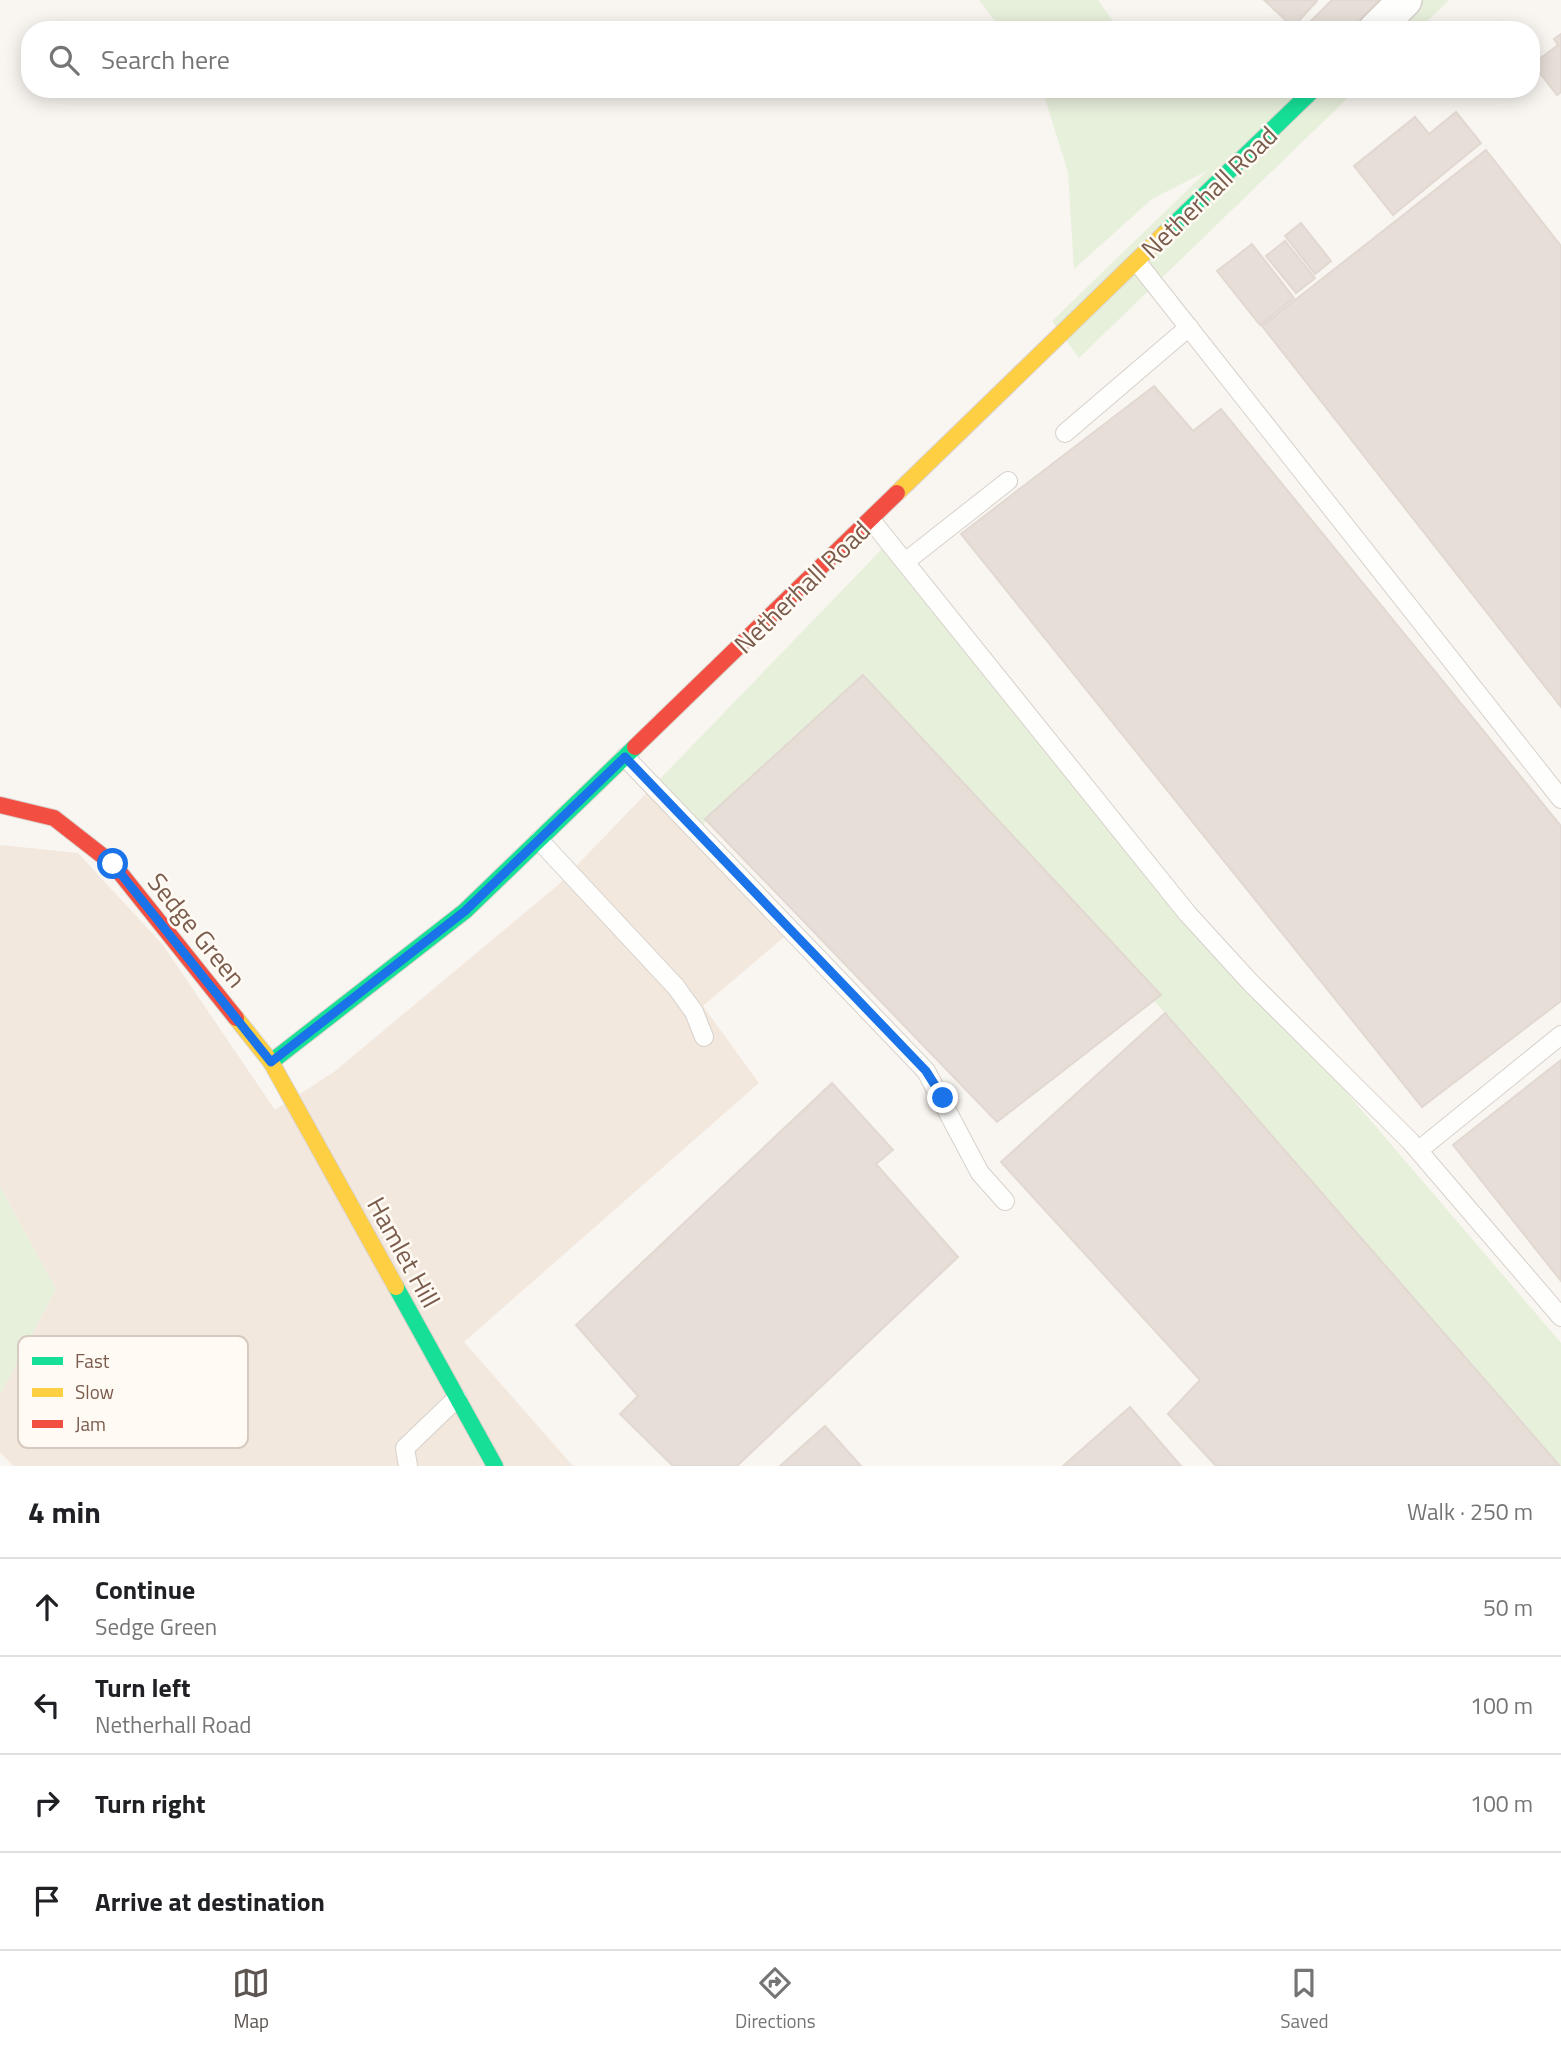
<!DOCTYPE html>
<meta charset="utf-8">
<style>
:root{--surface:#fff;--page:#f6f6f6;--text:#202124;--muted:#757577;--line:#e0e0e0;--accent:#5c5450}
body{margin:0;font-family:"Titillium Web",sans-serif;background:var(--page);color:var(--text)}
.stop{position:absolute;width:21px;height:21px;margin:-16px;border:5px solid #1a73e8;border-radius:50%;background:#fff}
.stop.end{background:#1a73e8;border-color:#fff;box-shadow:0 2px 7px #0008}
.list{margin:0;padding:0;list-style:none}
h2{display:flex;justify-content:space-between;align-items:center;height:91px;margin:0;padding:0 28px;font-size:30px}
h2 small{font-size:23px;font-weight:400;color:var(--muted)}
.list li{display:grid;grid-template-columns:46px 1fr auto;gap:21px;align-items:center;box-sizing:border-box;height:98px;padding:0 28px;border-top:2px solid var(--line)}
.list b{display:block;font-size:26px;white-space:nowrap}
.list p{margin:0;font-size:23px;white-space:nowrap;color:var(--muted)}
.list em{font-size:23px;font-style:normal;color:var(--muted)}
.icon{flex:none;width:38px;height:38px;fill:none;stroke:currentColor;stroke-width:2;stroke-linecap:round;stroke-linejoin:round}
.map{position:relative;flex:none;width:1561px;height:1466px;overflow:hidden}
.search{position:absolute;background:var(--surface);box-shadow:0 4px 18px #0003;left:21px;right:21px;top:21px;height:77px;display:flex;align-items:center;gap:18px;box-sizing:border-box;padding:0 24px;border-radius:28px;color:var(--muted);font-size:26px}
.sheet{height:483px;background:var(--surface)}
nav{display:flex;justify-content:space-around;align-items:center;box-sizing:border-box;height:98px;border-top:2px solid var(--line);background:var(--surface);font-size:19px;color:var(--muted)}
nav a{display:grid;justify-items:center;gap:4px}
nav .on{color:var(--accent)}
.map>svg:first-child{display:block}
.residential{fill:#f2e8de}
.green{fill:#e7f0db}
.building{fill:#e6ded7;stroke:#e2d8d2;stroke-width:2}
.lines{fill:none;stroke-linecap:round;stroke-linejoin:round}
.lane-casing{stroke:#d7d1cb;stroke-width:20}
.street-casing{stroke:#d7d1cb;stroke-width:36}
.fast-casing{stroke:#d9d2cb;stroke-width:18}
.slow-casing{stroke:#d9d2cb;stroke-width:18}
.jam-casing{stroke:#d9d2cb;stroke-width:18}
.lane{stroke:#fefefd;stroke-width:18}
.street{stroke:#fefefd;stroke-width:33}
.fast{stroke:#16e098;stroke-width:16}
.slow{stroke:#ffcf43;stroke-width:16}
.jam{stroke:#f24e42;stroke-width:16}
.route{stroke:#1a73e8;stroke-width:9}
.labels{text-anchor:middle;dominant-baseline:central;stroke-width:5;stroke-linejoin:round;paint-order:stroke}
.street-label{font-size:26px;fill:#7a5c4d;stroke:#fffaf3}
.key{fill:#fffaf3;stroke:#d7cbc1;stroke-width:2}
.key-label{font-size:19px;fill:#7a5c4d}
</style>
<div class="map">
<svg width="1561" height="1466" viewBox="0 0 1561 1466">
<rect width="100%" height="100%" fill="#f9f5f0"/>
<polygon class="residential" points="659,780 691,836 784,937 703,1006 759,1083 464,1342 573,1466 13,1466 0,1452 0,1395 56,1289 0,1187 0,845 78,853 163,945 275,1110 334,1072 558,885"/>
<g class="green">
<polygon points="979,0 1098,0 1119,30 1002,30"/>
<polygon points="1386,0 1449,0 1418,30 1355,30"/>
<polygon points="1042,89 1357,89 1079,358 1052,321 1207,171 1152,199 1074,269 1068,172"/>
<polygon points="882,549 1561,1343 1561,1466 1165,1013 863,675 691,836 659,780"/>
<polygon points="0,1187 56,1289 0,1395"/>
</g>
<g class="building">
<polygon points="1264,0 1316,0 1317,1 1293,27"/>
<polygon points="1332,0 1380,0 1350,30 1312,30 1307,25"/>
<polygon points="1561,34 1561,92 1557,95 1533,64 1558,45 1554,39"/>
<polygon points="1456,112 1481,143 1393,215 1354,166 1415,117 1429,134"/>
<polygon points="1486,150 1561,246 1561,707 1262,326"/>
<polygon points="1301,223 1331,261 1315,274 1285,236"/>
<polygon points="1285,241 1315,278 1296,293 1266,256"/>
<polygon points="1252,244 1294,298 1260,325 1217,271"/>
<polygon points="1154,386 1193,431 1221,409 1561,826 1561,1001 1422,1107 961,534"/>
<polygon points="863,675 1161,995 997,1122 705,819"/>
<polygon points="1165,1013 1560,1466 1216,1466 1168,1414 1200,1380 1001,1162"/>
<polygon points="1561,1060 1561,1281 1453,1145"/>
<polygon points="832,1083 893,1150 876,1164 958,1257 737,1466 673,1466 620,1414 638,1396 576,1325"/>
<polygon points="1130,1407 1181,1466 1063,1466"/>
<polygon points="825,1426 861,1466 780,1466"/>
</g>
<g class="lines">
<defs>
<g id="lane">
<polyline points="1137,262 1561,799"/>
<polyline points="1065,433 1189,327"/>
<polyline points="871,520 1187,913 1250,982 1410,1141 1561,1317"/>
<polyline points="905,562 1008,481"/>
<polyline points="625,757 926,1071 980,1173 1005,1201"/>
<polyline points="539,840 676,987 694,1012 704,1037"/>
<polyline points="1419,1150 1561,1035"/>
<polyline points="408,1466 405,1448 457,1398"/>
</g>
<polyline id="street" points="1375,30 1405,0"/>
<g id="fast">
<polyline points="1165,233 1314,89"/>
<polyline points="271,1062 465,911 635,747"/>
<polyline points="396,1287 495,1466"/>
</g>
<g id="slow">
<polyline points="897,493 1165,233"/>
<polyline points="236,1018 271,1062 396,1287"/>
</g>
<g id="jam">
<polyline points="635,747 897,493"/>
<polyline points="0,805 54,818 113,864 236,1018"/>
</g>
</defs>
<use href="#lane" class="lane-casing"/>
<use href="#street" class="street-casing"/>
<use href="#fast" class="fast-casing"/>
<use href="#slow" class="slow-casing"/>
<use href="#jam" class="jam-casing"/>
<use href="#lane" class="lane"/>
<use href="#street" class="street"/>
<use href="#fast" class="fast"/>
<use href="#slow" class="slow"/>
<use href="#jam" class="jam"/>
</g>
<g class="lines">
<polyline class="route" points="113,864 271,1062 465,911 625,757 926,1071 943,1098"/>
</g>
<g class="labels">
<g class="street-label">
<text transform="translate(1209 192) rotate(-44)">Netherhall Road</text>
<text transform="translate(802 587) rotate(-44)">Netherhall Road</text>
<text transform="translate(197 930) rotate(51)">Sedge Green</text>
<text transform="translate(404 1252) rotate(61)">Hamlet Hill</text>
</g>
</g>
<rect x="18" y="1336" width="230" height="112" rx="10" class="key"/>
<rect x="32" y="1357" width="31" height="8" fill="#16e098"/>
<rect x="32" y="1388" width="31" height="9" fill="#ffcf43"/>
<rect x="32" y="1420" width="31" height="8" fill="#f24e42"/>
<g class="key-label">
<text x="75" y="1368">Fast</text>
<text x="75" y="1399">Slow</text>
<text x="75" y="1431">Jam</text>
</g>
</svg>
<div class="stop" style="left:113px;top:864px"></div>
<div class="stop end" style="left:943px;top:1098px"></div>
<div class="search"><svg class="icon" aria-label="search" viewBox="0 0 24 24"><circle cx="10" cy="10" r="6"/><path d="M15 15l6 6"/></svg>Search here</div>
</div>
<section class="sheet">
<h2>4 min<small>Walk · 250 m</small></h2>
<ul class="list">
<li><svg class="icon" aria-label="ahead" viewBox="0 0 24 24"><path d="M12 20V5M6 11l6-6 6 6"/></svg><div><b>Continue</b><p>Sedge Green</p></div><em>50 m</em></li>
<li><svg class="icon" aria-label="left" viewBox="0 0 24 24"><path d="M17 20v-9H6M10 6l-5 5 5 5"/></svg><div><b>Turn left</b><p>Netherhall Road</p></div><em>100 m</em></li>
<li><svg class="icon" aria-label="right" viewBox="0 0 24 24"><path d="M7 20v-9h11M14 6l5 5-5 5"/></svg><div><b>Turn right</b></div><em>100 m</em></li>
<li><svg class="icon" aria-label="arrive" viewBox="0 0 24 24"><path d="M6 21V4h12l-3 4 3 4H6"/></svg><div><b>Arrive at destination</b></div></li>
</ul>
</section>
<nav>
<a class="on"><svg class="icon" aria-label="map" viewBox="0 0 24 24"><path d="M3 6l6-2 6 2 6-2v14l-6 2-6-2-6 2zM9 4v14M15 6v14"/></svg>Map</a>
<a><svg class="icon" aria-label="directions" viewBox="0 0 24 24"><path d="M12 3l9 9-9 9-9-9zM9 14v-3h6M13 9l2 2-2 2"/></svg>Directions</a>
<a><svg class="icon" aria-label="saved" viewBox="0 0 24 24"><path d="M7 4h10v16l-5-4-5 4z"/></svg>Saved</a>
</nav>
